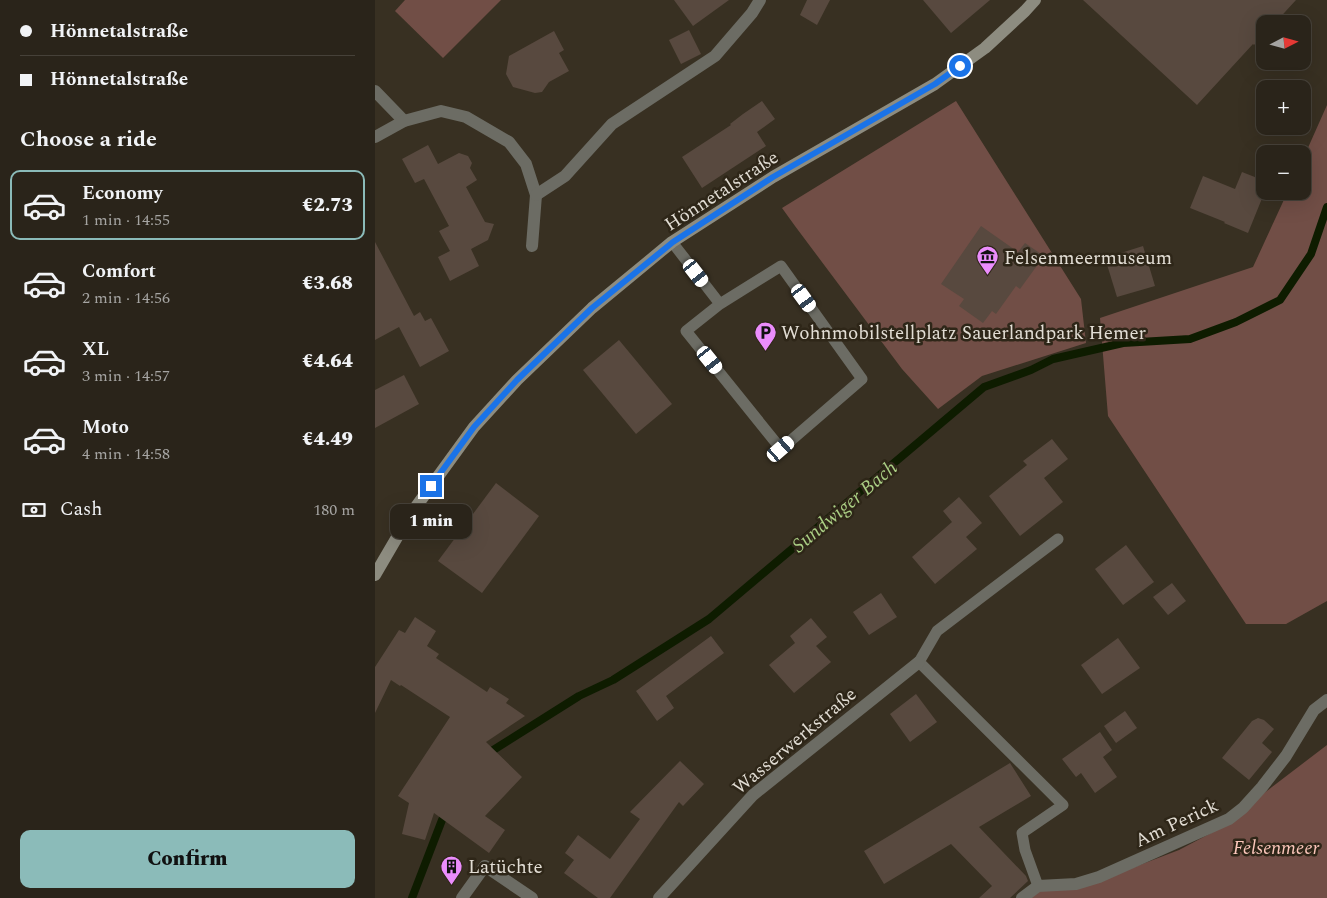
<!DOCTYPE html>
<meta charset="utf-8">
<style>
:root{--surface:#2a241a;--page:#322c23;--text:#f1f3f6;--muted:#a5a4a2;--line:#464139;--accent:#8bbbb9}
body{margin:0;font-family:Spectral,serif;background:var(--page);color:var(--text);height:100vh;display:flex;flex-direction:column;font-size:19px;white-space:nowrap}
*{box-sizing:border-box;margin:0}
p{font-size:16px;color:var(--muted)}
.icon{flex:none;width:28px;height:28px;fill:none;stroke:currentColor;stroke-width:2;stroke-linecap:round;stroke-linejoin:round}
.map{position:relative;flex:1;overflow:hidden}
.side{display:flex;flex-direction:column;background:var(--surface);width:375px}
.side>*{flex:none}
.banner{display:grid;align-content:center;height:110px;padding:0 20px;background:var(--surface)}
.needle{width:32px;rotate:84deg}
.tools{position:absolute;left:881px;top:15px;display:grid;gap:10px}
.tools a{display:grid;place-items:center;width:55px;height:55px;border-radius:10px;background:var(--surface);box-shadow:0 5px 20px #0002,0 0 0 1px var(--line);font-size:25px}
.end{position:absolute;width:22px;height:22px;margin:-11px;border:6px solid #1a73e8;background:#fff;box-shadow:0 0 0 2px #fff}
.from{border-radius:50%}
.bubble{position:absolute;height:35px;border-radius:10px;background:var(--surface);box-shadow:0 5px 20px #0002,0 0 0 1px var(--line);font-size:16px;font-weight:800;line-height:35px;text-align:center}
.car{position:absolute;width:15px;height:30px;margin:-15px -8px;border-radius:6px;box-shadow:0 0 4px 1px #0007;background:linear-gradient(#fff 24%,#345 0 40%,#fff 0 76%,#345 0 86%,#fff 0)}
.banner b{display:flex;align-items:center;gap:18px;height:48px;font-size:19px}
.banner b+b{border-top:1px solid var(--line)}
.banner i{width:12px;height:12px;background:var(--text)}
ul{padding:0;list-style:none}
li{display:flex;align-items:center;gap:15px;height:70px;margin:0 10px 8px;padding:0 10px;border:2px solid transparent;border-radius:10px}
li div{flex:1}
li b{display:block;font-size:19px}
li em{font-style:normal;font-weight:800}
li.current{border-color:var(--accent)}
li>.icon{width:45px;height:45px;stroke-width:1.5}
h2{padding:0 20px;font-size:22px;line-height:60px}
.pay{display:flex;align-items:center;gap:12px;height:55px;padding:0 20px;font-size:19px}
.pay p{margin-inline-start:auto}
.action{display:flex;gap:10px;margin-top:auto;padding:10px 20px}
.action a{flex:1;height:58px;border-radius:10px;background:var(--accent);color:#111;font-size:20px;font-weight:800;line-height:58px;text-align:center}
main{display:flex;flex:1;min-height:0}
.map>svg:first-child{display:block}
.green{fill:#714e46}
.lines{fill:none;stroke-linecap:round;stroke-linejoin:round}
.stream{stroke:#0e1c00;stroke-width:8}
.building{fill:#58493f}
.lane{stroke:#6c6c64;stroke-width:11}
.street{stroke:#6c6c64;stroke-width:12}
.secondary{stroke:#8d8c80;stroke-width:12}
.route{stroke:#1a73e8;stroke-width:6}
.labels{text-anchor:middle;stroke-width:5;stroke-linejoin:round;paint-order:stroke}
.street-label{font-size:19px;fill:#e2ddd4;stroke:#2e2618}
.poi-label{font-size:19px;fill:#e2ddd4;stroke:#2e2618;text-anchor:start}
.park-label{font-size:19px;font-style:italic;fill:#fcc7bb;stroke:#2e2618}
.water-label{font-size:20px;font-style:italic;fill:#aace84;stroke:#2e2618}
</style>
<main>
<section class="side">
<div class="banner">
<b><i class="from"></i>Hönnetalstraße</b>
<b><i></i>Hönnetalstraße</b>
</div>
<h2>Choose a ride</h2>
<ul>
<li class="current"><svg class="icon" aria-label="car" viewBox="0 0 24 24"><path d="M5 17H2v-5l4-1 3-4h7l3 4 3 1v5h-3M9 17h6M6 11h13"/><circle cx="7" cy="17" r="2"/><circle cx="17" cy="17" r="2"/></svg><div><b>Economy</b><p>1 min · 14:55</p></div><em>€2.73</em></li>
<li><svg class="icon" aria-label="car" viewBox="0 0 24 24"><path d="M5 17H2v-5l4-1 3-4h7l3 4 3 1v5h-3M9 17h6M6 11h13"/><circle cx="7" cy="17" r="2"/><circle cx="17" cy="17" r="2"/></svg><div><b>Comfort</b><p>2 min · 14:56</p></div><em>€3.68</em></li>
<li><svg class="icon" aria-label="car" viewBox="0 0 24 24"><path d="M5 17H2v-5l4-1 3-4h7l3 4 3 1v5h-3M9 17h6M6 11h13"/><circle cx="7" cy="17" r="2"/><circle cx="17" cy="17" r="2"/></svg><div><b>XL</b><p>3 min · 14:57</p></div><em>€4.64</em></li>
<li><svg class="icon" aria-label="car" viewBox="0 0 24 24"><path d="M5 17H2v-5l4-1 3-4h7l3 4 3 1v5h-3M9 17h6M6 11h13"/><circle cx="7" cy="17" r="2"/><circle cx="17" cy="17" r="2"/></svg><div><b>Moto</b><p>4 min · 14:58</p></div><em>€4.49</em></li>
</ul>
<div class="pay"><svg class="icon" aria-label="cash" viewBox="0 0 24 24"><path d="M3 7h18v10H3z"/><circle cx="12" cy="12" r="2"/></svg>Cash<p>180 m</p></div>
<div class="action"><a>Confirm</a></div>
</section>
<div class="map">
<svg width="952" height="898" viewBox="0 0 952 898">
<rect width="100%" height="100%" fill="#383022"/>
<g class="green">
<path d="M 30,0 L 126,0 L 68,58 L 20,11 Z"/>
<path d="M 581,101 L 706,299 L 711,343 L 607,376 L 563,409 L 527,369 L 420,226 L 407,208 Z"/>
<path d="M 952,105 L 952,601 L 911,624 L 871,624 L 733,416 L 725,318 L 878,267 L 913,191 L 928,191 L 928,159 Z"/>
<path d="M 952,745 L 952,898 L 656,898 L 662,890 L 707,887 L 804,850 L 838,832 Z"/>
</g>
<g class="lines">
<g class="stream">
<path d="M 112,754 L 204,696 L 238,680 L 334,619 L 609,387 L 656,370 L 678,359 L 748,343 L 815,339 L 861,322 L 905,300 L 936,254 L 952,207"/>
<path d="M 37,898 L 67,820 L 71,812"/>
</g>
</g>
<g class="building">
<path d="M 299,0 L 354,0 L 318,26 Z"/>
<path d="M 432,0 L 455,0 L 442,25 L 425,15 Z"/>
<path d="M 548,0 L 615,0 L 576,33 Z"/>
<path d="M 708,0 L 921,0 L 899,24 L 890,24 L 890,33 L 879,45 L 878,44 L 822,105 Z"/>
<path d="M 314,30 L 326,54 L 306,64 L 294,40 Z"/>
<path d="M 179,31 L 189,50 L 184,53 L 194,71 L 174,82 L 167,92 L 160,93 L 138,87 L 131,74 L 134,56 Z"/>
<path d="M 387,101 L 400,119 L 382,132 L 391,146 L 327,188 L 307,157 L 356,125 L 355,124 L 368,114 Z"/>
<path d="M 53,145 L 63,164 L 84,153 L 93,156 L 97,163 L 95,168 L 102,180 L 91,187 L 110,222 L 119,224 L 113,240 L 96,249 L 104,266 L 75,281 L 63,257 L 75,251 L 64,231 L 74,226 L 49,179 L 40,183 L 27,159 Z"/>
<path d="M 867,172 L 890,181 L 890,191 L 873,233 L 849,223 L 850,222 L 815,208 L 828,176 L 860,189 Z"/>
<path d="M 606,226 L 643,252 L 650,243 L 669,256 L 645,289 L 641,286 L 621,314 L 617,311 L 608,323 L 584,306 L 589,299 L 566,284 Z"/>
<path d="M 0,242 L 39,316 L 45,312 L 50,321 L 56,318 L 74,351 L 45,367 L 24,327 L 0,340 Z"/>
<path d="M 768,246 L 780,286 L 742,297 L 730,258 Z"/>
<path d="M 244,340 L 297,404 L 261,434 L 208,370 Z"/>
<path d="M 29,375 L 44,404 L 0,428 L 0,390 Z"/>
<path d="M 677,439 L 693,459 L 669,478 L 688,502 L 645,536 L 614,496 L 652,465 L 648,461 Z"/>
<path d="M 121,483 L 164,516 L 107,593 L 63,561 Z"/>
<path d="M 584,497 L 607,523 L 591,537 L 602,549 L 560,584 L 537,557 L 577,522 L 568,511 Z"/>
<path d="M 751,545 L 779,582 L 748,605 L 720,569 Z"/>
<path d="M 797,583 L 811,601 L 793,615 L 778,597 Z"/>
<path d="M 506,593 L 522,617 L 494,635 L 478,612 Z"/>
<path d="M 40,617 L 61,631 L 52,646 L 64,654 L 61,658 L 112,692 L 115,687 L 134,699 L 131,703 L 150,716 L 111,742 L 147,777 L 110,816 L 130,830 L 114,853 L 59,813 L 50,840 L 27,834 L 34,803 L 23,796 L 75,717 L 26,685 L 25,686 L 16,680 L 0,713 L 0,667 L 24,630 L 30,633 Z"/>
<path d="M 436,618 L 452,637 L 441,646 L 456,662 L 419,693 L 394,665 L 420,643 L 415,636 Z"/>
<path d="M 336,636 L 349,653 L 291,696 L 299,708 L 282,721 L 261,691 Z"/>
<path d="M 743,638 L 765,668 L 727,694 L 706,665 Z"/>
<path d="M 541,694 L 562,722 L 535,742 L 515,714 Z"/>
<path d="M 750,711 L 762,728 L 741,743 L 729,726 Z"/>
<path d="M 883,718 L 889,720 L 899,729 L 887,743 L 897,752 L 874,780 L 847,758 L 877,721 Z"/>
<path d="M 725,732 L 737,750 L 728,757 L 742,777 L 720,793 L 706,773 L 701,777 L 687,759 Z"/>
<path d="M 305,761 L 329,784 L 308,806 L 304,802 L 235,898 L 223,898 L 189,873 L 199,860 L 190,853 L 203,835 L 235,859 L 265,819 L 255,812 Z"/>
<path d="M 635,763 L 656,796 L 604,827 L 651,876 L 653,881 L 635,898 L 604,898 L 617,886 L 576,844 L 509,884 L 489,851 Z"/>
</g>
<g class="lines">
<g class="lane">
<path d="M 297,242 L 345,304 L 311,331 L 406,449 L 487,379 L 406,266 L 345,304"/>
<path d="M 663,886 L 650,850 L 647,833 L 688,805 L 544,662 L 562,631 L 683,539"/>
</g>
<g class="street">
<path d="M 0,91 L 29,121"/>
<path d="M 0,137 L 29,121 L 66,111 L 91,117 L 134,142 L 151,164 L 161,195 L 157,246"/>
<path d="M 161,195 L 190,176 L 237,124 L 340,56 L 377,13 L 385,0"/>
<path d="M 87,898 L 110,866 L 157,898"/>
<path d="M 284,898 L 378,795 L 544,662"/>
<path d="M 647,898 L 663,886 L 701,884 L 724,877 L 854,819 L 868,808 L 887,787 L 911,756 L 939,710 L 952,700"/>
</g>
<path class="secondary" d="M 0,575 L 35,515 L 99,427 L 142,380 L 217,308 L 297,242 L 398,177 L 560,84 L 610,48 L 650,11 L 660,0"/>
</g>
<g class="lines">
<path class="route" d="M 56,486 L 99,427 L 142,380 L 217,308 L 298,242 L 398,177 L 560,84 L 585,66"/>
</g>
<defs>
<symbol id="museum-pin" viewBox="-11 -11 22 30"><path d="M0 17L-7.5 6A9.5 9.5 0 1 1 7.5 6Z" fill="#eb8dfc" stroke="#2e2618"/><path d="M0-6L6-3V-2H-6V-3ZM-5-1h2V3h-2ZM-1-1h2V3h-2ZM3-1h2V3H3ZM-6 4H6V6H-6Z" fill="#111"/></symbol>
<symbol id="parking-pin" viewBox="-11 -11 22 30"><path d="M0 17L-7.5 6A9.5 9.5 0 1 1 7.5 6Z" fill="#eb8dfc" stroke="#2e2618"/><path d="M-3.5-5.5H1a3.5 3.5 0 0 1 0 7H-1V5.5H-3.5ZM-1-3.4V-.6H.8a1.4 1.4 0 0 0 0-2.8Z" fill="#111"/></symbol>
<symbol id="building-pin" viewBox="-11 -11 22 30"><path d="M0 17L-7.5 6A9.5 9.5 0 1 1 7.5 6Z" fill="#eb8dfc" stroke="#2e2618"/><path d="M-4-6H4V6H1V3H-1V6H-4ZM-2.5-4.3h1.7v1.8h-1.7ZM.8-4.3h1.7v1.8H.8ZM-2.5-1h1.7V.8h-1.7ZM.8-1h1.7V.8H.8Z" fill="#111"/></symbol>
</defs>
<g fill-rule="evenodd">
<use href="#museum-pin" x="600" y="244" width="25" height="34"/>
<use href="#parking-pin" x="378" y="320" width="25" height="34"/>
<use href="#building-pin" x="64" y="854" width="25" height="34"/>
</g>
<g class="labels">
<g class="street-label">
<text transform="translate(346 190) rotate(-33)" y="7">Hönnetalstraße</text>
<text transform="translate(419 740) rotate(-40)" y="7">Wasserwerkstraße</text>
<text transform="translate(801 822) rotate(-25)" y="7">Am Perick</text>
</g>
<g class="poi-label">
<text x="629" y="264">Felsenmeermuseum</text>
<text x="406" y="339">Wohnmobilstellplatz Sauerlandpark Hemer</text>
<text x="93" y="873">Latüchte</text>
</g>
<g class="park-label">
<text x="901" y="854">Felsenmeer</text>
</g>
<g class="water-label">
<text transform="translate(469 506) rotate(-40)" y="7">Sundwiger Bach</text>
</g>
</g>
</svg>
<div class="tools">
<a><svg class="needle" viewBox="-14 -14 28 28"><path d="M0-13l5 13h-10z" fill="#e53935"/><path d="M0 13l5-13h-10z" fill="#a5a4a2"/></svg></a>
<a>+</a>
<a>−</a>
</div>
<i class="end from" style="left:585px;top:66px"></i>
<i class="end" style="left:56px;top:486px"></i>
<div class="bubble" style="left:15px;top:504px;width:82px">1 min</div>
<i class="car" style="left:321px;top:273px;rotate:142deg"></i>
<i class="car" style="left:429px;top:298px;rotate:144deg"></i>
<i class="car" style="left:335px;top:360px;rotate:141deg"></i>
<i class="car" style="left:406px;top:449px;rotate:49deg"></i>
</div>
</main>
